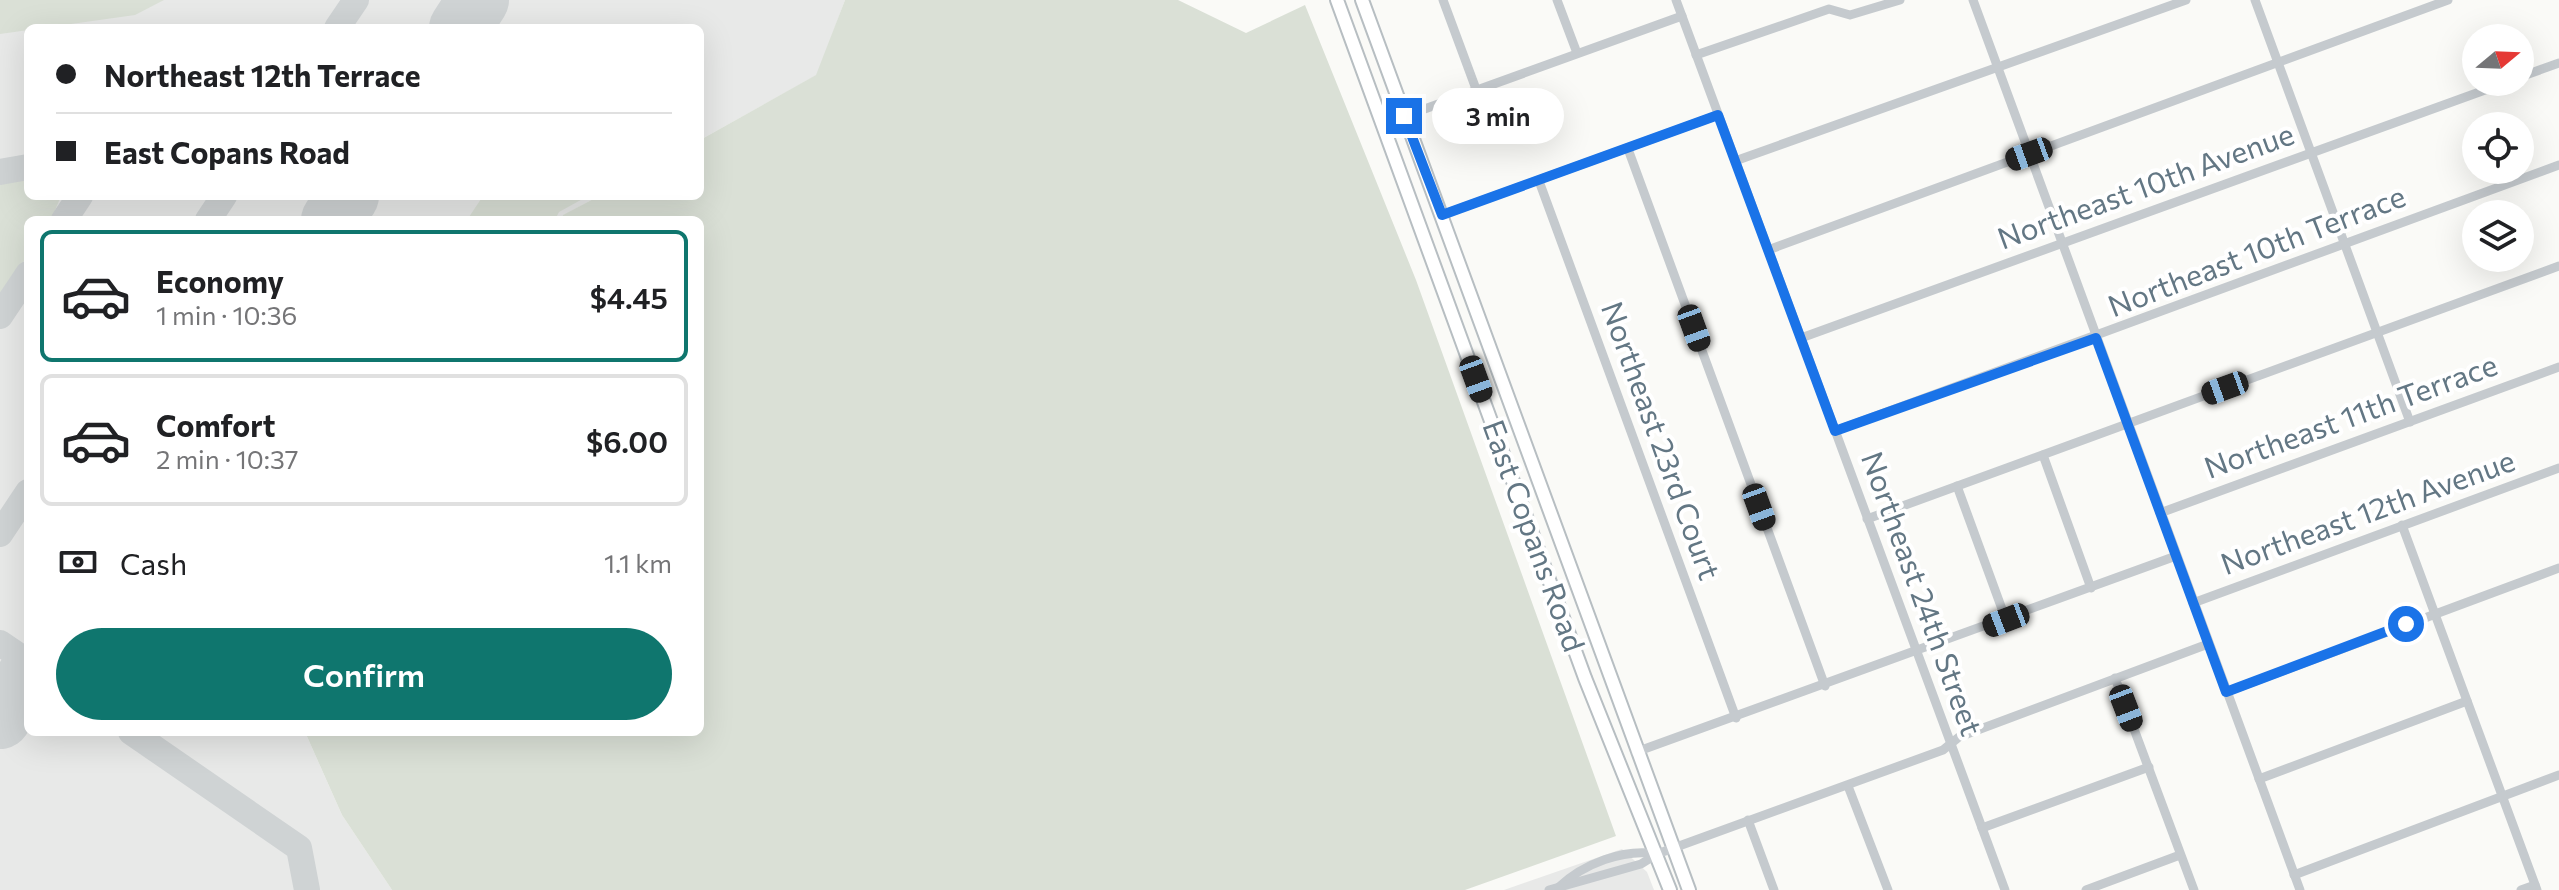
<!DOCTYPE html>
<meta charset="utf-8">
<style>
:root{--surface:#fff;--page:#f6f6f6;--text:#202124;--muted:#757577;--line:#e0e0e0;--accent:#0f766e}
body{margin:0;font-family:Commissioner,sans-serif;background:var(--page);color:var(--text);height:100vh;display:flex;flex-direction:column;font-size:30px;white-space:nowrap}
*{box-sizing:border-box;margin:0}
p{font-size:26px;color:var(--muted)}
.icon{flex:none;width:44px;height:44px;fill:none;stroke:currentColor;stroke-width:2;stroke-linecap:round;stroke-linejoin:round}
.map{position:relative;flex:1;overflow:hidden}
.details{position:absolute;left:24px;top:216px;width:680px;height:520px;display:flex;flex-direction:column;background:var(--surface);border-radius:12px;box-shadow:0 8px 32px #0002}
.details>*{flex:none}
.top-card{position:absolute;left:24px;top:24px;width:680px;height:176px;border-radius:12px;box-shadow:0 8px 32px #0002;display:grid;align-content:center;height:176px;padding:0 32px;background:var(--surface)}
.needle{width:52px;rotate:71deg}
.fabs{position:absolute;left:2462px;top:24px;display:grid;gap:16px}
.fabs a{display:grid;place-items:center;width:72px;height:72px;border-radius:50%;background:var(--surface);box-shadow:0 8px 32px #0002;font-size:40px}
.end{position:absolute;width:36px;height:36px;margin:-18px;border:10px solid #1a73e8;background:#fff;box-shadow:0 0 0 4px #fff}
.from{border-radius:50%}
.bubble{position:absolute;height:56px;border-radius:28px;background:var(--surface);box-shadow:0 8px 32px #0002;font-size:26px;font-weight:600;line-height:56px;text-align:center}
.car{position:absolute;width:24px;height:48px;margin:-24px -12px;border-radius:10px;box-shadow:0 0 6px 2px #0007;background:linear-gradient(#222 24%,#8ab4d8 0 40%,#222 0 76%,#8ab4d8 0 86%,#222 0)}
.top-card b{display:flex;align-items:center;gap:28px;height:76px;font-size:30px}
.top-card b+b{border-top:2px solid var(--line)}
.top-card i{width:20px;height:20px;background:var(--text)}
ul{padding:14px 0 0;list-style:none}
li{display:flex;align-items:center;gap:24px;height:132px;margin:0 16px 12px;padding:0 16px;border:4px solid var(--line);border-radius:12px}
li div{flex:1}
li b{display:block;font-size:30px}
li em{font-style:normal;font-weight:600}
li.on{border-color:var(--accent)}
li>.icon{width:72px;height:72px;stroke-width:1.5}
.pay{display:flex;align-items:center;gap:20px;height:88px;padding:0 32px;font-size:30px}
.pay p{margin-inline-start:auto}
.action{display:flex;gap:16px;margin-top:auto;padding:16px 32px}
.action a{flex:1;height:92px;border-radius:48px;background:var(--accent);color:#fff;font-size:32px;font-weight:600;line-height:92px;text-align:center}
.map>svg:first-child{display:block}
.built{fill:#e8e9e8}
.green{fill:#dae0d6}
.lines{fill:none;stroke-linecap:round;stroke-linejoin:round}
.taxiway{stroke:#cfd3d4;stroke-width:26}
.runway{stroke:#cfd3d4;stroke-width:62}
.secondary-casing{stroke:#b7bec2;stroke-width:16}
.minor{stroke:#c5cace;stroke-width:9}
.secondary{stroke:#fff;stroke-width:12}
.route{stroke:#1a73e8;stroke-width:10}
.labels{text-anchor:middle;stroke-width:8;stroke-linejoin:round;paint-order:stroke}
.street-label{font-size:30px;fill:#637784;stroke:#fff}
</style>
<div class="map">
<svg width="2559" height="890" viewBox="0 0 2559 890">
<rect width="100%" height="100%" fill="#fafaf7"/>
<g class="built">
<path d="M 0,0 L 845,0 L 817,75 L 700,140 L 700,28 L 28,28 L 28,196 L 599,196 L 564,215 L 562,220 L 28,220 L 28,732 L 305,732 L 342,815 L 392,890 L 0,890 Z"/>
<path d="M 1622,849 L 1647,872 L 1654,890 L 1504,890 Z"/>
</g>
<g class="green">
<path d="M 0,0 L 164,0 L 135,15 L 0,34 Z"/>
<path d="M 845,0 L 1178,0 L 1246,33 L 1305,5 L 1416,280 L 1616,836 L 1465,890 L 392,890 L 342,815 L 305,732 L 700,732 L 700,220 L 562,220 L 563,215 L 599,196 L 700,196 L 700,140 L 816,75 Z"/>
<path d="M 28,177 L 28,196 L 61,196 L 51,220 L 28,220 L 28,255 L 0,297 L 0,183 Z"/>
<path d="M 483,196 L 588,196 L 559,212 L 555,220 L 467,220 Z"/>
</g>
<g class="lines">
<g class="taxiway">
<path d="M 337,28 L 356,0"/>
<path d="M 0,172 L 28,167"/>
<path d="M 64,220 L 80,196"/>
<path d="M 208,220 L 224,196"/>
<path d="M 0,316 L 28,274"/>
<path d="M 0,534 L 28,492"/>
<path d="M 0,643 L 28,662"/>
<path d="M 131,732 L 299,848 L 307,890"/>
</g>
<g class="runway">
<path d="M 460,28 L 478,0"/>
<path d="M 332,220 L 348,196"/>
<path d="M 0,718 L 28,676"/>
</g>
<defs>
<g id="secondary">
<path d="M 1337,0 L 1585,678 L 1670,890"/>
<path d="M 1362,0 L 1689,890"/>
</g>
</defs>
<use href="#secondary" class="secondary-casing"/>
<g class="minor">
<path d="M 1443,0 L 1476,89"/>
<path d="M 1557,0 L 1577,53"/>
<path d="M 1676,0 L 2005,890"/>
<path d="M 1973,0 L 2300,890"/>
<path d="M 2255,0 L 2410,422"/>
<path d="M 1696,55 L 1829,9 L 1850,15 L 1900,0"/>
<path d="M 2520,77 L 2559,63"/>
<path d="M 1383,124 L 1682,16"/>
<path d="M 1628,149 L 1825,686"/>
<path d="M 1735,161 L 2186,0"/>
<path d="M 1539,181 L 1736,718"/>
<path d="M 1442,215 L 1718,115"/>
<path d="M 1768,250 L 2448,0"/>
<path d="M 1801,338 L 2507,82"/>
<path d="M 1835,431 L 2559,165"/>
<path d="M 2043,455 L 2091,588"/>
<path d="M 1957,486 L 2006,620"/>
<path d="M 2160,513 L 2559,367"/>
<path d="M 1867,519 L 2559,266"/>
<path d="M 2402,525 L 2537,890"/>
<path d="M 2193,603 L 2559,468"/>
<path d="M 2115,678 L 2194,890"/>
<path d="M 2226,692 L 2559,568"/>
<path d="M 1636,752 L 2176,556"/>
<path d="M 2259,779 L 2467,701"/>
<path d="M 1848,786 L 1888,890"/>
<path d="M 1748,820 L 1774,890"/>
<path d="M 1982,828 L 2149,767"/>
<path d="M 2294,875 L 2559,775"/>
<path d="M 1559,887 C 1583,864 1624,848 1657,854"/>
<path d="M 1549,890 L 1641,864 L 1657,854 L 1943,750 L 1959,737 L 2208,644"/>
<path d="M 2086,890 L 2180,855"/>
<path d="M 2521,890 L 2535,885"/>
</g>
<use href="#secondary" class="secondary"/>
</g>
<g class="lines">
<path class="route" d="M 1404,116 L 1442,215 L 1718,115 L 1835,431 L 2096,338 L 2226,692 L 2406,624"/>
</g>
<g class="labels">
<g class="street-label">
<text transform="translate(2146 187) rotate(-20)" y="10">Northeast 10th Avenue</text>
<text transform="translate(2257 252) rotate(-21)" y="10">Northeast 10th Terrace</text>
<text transform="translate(2351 417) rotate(-20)" y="10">Northeast 11th Terrace</text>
<text transform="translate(1660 441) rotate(70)" y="10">Northeast 23rd Court</text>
<text transform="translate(2368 513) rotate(-20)" y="10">Northeast 12th Avenue</text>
<text transform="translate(1533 536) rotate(70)" y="10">East Copans Road</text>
<text transform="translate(1921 594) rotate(70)" y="10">Northeast 24th Street</text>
</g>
</g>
</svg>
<div class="fabs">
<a><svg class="needle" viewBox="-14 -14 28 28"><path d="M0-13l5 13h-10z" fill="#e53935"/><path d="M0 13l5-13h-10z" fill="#757577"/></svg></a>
<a><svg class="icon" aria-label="locate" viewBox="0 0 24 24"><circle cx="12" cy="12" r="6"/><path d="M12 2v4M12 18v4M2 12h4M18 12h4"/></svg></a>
<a><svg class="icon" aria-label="layers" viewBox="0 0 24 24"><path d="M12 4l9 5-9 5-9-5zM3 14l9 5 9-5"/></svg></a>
</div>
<i class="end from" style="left:2406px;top:624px"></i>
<i class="end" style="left:1404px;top:116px"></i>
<div class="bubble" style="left:1432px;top:88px;width:132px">3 min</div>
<i class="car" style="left:2029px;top:154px;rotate:250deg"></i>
<i class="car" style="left:1694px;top:328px;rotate:160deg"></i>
<i class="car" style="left:1476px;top:379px;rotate:160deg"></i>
<i class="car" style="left:2225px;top:388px;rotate:250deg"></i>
<i class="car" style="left:1759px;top:507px;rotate:160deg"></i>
<i class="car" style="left:2006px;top:620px;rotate:249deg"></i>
<i class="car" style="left:2126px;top:708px;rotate:159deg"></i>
<div class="top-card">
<b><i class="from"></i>Northeast 12th Terrace</b>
<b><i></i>East Copans Road</b>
</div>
<section class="details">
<ul>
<li class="on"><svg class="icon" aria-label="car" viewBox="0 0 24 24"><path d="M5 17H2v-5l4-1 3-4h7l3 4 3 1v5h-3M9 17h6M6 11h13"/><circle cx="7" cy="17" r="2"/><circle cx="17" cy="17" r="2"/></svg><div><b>Economy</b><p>1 min · 10:36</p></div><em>$4.45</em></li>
<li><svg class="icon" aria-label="car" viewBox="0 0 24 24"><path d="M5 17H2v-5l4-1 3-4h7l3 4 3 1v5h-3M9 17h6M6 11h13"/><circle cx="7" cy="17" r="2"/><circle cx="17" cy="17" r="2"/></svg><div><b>Comfort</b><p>2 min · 10:37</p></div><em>$6.00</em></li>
</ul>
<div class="pay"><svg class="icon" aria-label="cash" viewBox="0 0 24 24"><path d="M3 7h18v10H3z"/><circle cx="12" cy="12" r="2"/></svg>Cash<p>1.1 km</p></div>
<div class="action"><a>Confirm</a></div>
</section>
</div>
